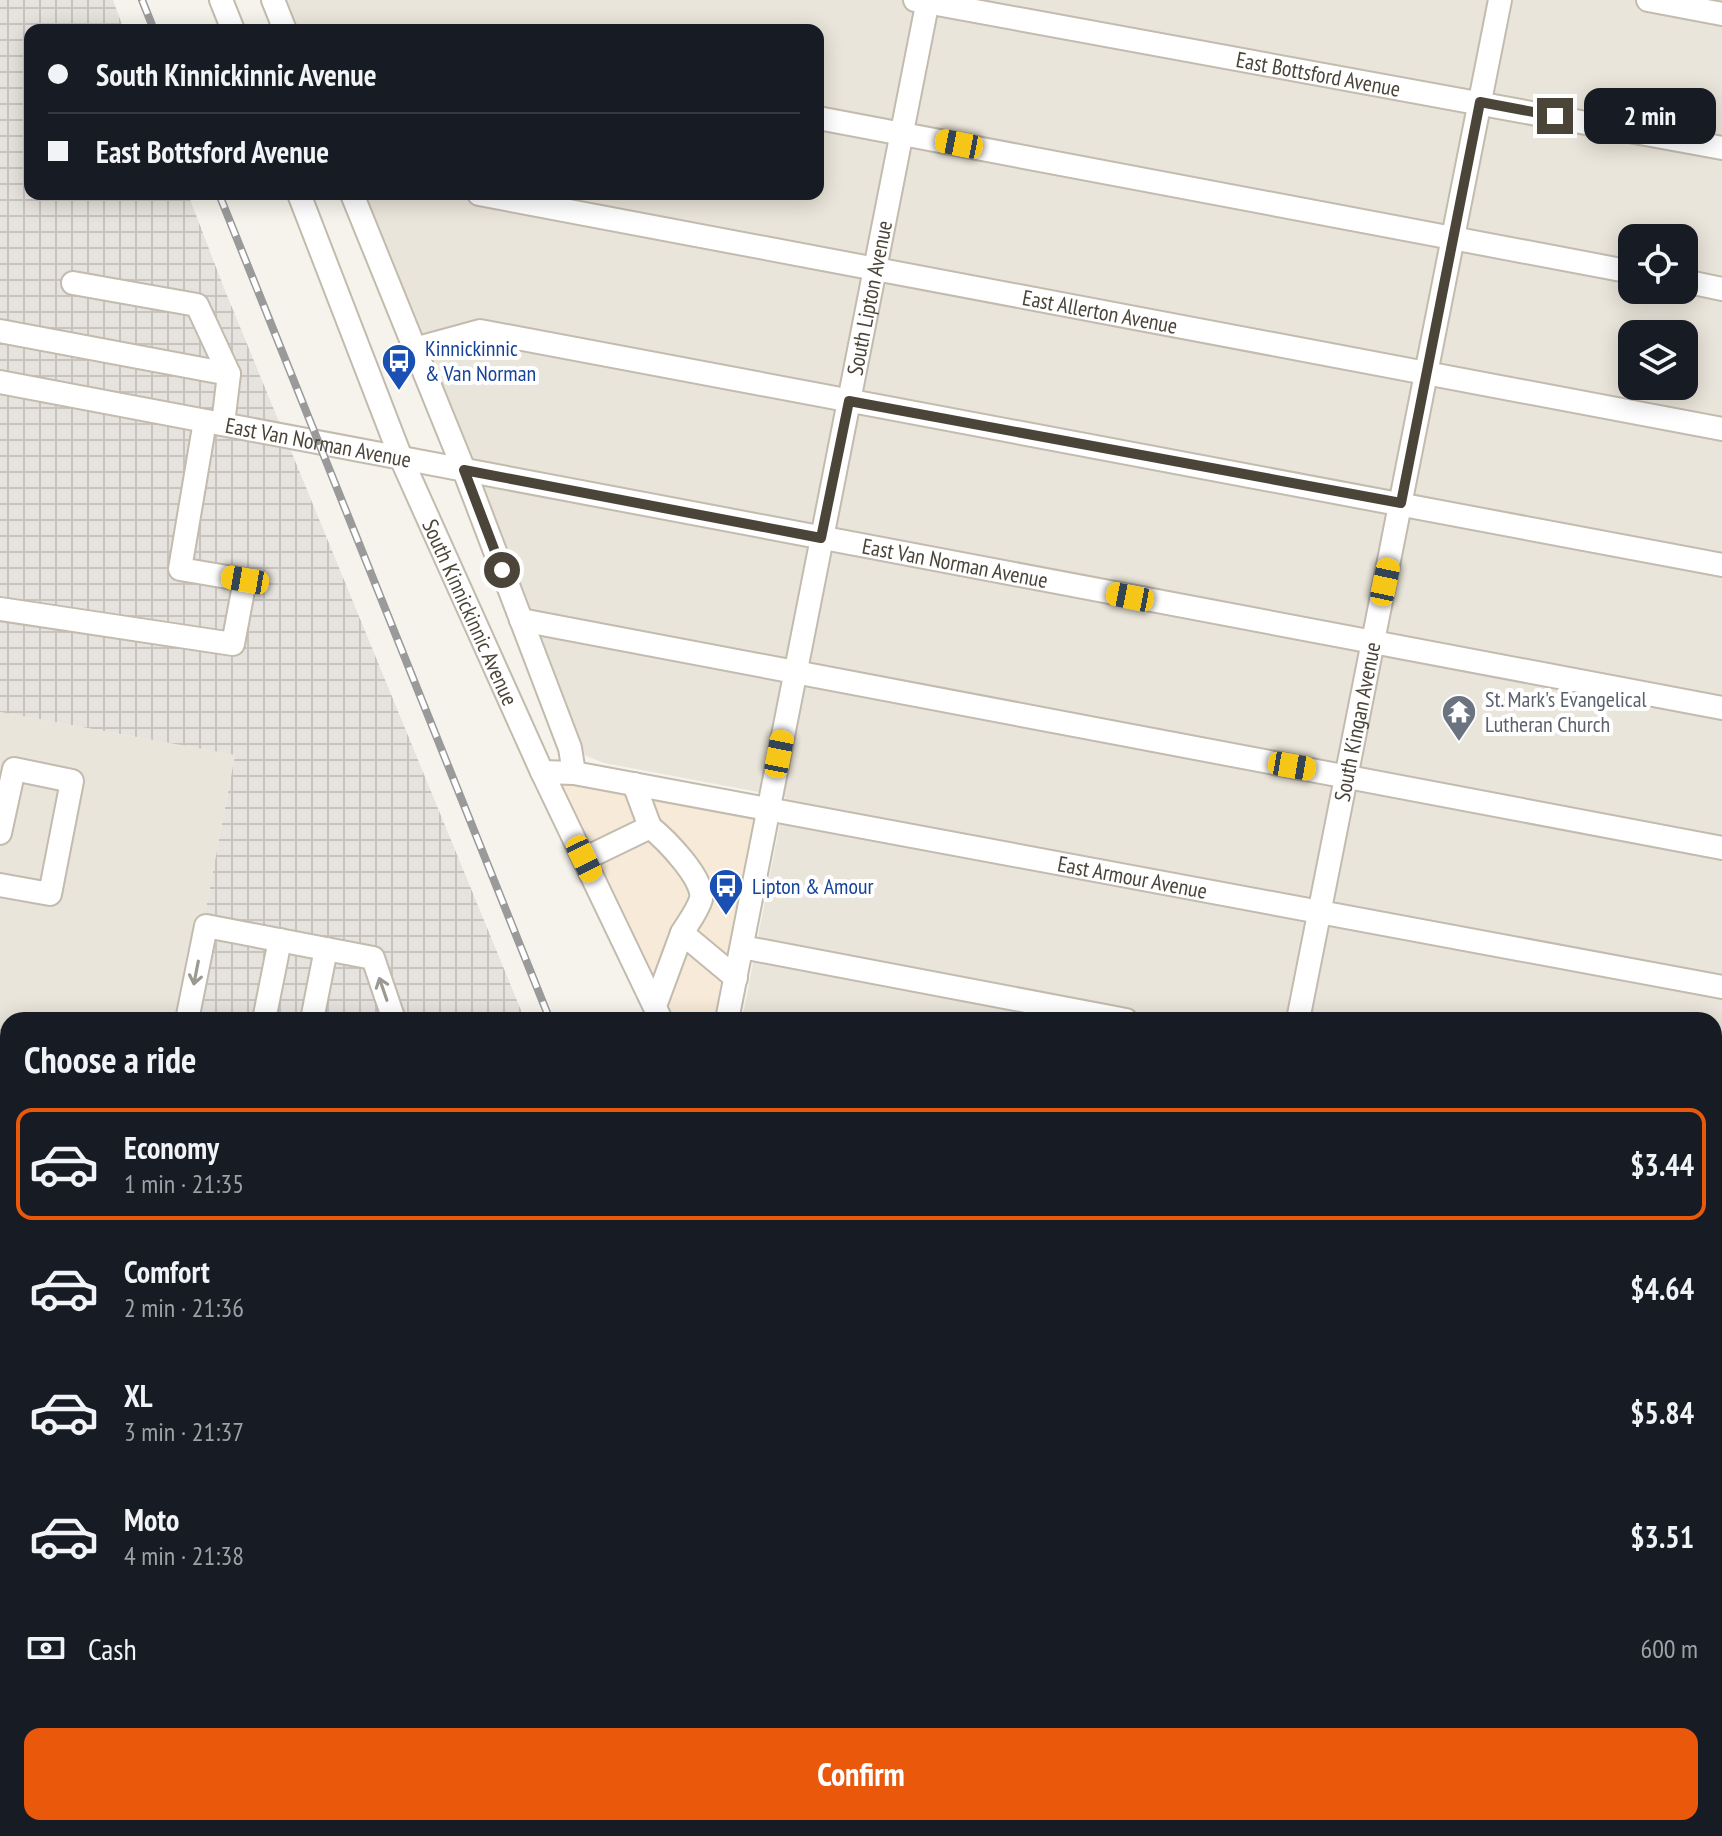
<!DOCTYPE html>
<meta charset="utf-8">
<style>
:root{--surface:#171b24;--page:#20242c;--text:#f1f3f6;--muted:#9ea1a6;--line:#363941;--accent:#ea580c}
body{margin:0;font-family:"PT Sans Narrow",sans-serif;background:var(--page);color:var(--text);height:100vh;display:flex;flex-direction:column;font-size:30px;white-space:nowrap}
*{box-sizing:border-box;margin:0}
p{font-size:26px;color:var(--muted)}
.icon{flex:none;width:44px;height:44px;fill:none;stroke:currentColor;stroke-width:2;stroke-linecap:round;stroke-linejoin:round}
.map{position:relative;flex:1;overflow:hidden}
.panel{position:absolute;left:0px;top:1012px;width:1722px;height:824px;display:flex;flex-direction:column;background:var(--surface);border-radius:24px 24px 0 0;box-shadow:0 4px 20px #0003}
.panel>*{flex:none}
.top-card{position:absolute;left:24px;top:24px;width:800px;height:176px;border-radius:16px;box-shadow:0 4px 20px #0003;display:grid;align-content:center;height:176px;padding:0 24px;background:var(--surface)}
.fabs{position:absolute;left:1618px;top:224px;display:grid;gap:16px}
.fabs a{display:grid;place-items:center;width:80px;height:80px;border-radius:16px;background:var(--surface);box-shadow:0 4px 20px #0003;font-size:40px}
.end{position:absolute;width:36px;height:36px;margin:-18px;border:10px solid #4b4439;background:#fff;box-shadow:0 0 0 4px #fff}
.from{border-radius:50%}
.bubble{position:absolute;height:56px;border-radius:16px;background:var(--surface);box-shadow:0 4px 20px #0003;font-size:26px;font-weight:700;line-height:56px;text-align:center}
.car{position:absolute;width:24px;height:48px;margin:-24px -12px;border-radius:10px;box-shadow:0 0 6px 2px #0007;background:linear-gradient(#f5c518 24%,#345 0 40%,#f5c518 0 76%,#345 0 86%,#f5c518 0)}
.top-card b{display:flex;align-items:center;gap:28px;height:76px;font-size:30px}
.top-card b+b{border-top:2px solid var(--line)}
.top-card i{width:20px;height:20px;background:var(--text)}
ul{padding:0;list-style:none}
li{display:flex;align-items:center;gap:24px;height:112px;margin:0 16px 12px;padding:0 8px;border:4px solid transparent;border-radius:16px}
li div{flex:1}
li b{display:block;font-size:30px}
li em{font-style:normal;font-weight:700}
li.on{border-color:var(--accent)}
li>.icon{width:72px;height:72px;stroke-width:1.5}
h2{padding:0 24px;font-size:36px;line-height:96px}
.pay{display:flex;align-items:center;gap:20px;height:88px;padding:0 24px;font-size:30px}
.pay p{margin-inline-start:auto}
.button{display:flex;gap:16px;margin-top:auto;padding:16px 24px}
.button a{flex:1;height:92px;border-radius:16px;background:var(--accent);color:#fff;font-size:32px;font-weight:700;line-height:92px;text-align:center}
.map>svg:first-child{display:block}
.residential{fill:#eae5da;fill-rule:evenodd}
.commercial{fill:#f7ead8}
.industrial{fill:url(#industrial-grid)}
.lines{fill:none;stroke-linecap:round;stroke-linejoin:round}
.minor-casing{stroke:#c2bbae;stroke-width:26}
.major-casing{stroke:#e6c16a;stroke-width:32}
.minor{stroke:#fff;stroke-width:22}
.major{stroke:#ffe39c;stroke-width:28}
.rail-casing{stroke:#9a9a9a;stroke-width:8}
.rail{stroke:#fff;stroke-width:5;stroke-dasharray:15;stroke-linecap:butt}
.oneway{stroke:#9c9892}
.route{stroke:#4b4439;stroke-width:10}
.labels{text-anchor:middle;stroke-width:8;stroke-linejoin:round;paint-order:stroke}
.street-label{font-size:22px;fill:#4b4439;stroke:#fff}
.transit-label{font-size:22px;fill:#164399;stroke:#fff;text-anchor:start}
.worship-label{font-size:22px;fill:#5b616d;stroke:#fff;text-anchor:start}
</style>
<div class="map">
<svg width="1722" height="1836" viewBox="0 0 1722 1836">
<defs>
<pattern id="industrial-grid" width="8" height="8" patternUnits="userSpaceOnUse" patternTransform="scale(2)"><rect width="8" height="8" fill="#e6e2dd"/><path d="M0 4h8M4 0v8" fill="none" stroke="#c7c3be"/></pattern>
</defs>
<rect width="100%" height="100%" fill="#f6f3ec"/>
<g class="residential">
<path d="M 281,0 L 1722,0 L 1722,1430 L 1714,1428 L 1714,1020 L 742,1020 L 785,797 L 604,763 L 584,755 L 359,194 L 818,194 L 818,30 L 293,30 ZM 1632,238 L 1684,238 L 1684,290 L 1632,290 ZM 1632,334 L 1684,334 L 1684,386 L 1632,386 Z"/>
<path d="M 0,712 L 235,755 L 185,1020 L 8,1020 L 8,1145 L 0,1143 Z"/>
</g>
<g class="commercial">
<path d="M 542,772 L 768,809 L 727,1020 L 661,1020 Z"/>
<path d="M 1714,1428 L 1722,1430 L 1722,1836 L 906,1836 L 902,1828 L 1714,1828 Z"/>
<path d="M 430,1828 L 841,1828 L 844,1836 L 428,1836 Z"/>
</g>
<g class="industrial">
<path d="M 0,0 L 113,0 L 124,30 L 30,30 L 30,194 L 188,194 L 224,288 L 525,1020 L 185,1020 L 235,755 L 0,712 Z"/>
<path d="M 0,1143 L 8,1145 L 8,1495 L 0,1493 Z"/>
<path d="M 66,1828 L 379,1828 L 378,1836 L 65,1836 Z"/>
</g>
<g class="lines">
<defs>
<g id="minor">
<path d="M 221,0 L 233,30"/>
<path d="M 273,0 L 285,30"/>
<path id="s1" d="M 915,0 L 1722,148"/>
<path d="M 1648,0 L 1722,14"/>
<path d="M 818,118 L 1632,272"/>
<path id="s2" d="M 299,194 L 401,458 L 542,772 L 661,1020"/>
<path d="M 352,194 L 464,470 L 570,748 L 574,773"/>
<path id="s3" d="M 479,194 L 1722,429"/>
<path d="M 1684,281 L 1722,289"/>
<path d="M 73,283 L 197,305 L 229,374"/>
<path d="M 0,331 L 229,374 L 223,424"/>
<path d="M 414,349 L 480,331 L 1722,565"/>
<path id="s4" d="M 0,382 L 1722,708"/>
<path d="M 0,609 L 233,644 L 245,580 L 180,569 L 205,421"/>
<path d="M 521,620 C 921,698 1322,770 1722,848"/>
<path id="s5" d="M 542,772 L 574,773 L 1722,987"/>
<path d="M 650,827 C 665,839 705,879 701,899 C 698,910 688,923 682,933"/>
<path d="M 0,833 L 14,769 L 72,781 L 50,894 L 0,885"/>
<path d="M 584,859 L 650,827 L 634,784"/>
<path d="M 742,947 L 1126,1020"/>
<path d="M 655,1006 L 682,933 L 736,978"/>
<path d="M 187,1020 L 206,926 L 373,958 L 394,1020"/>
<path d="M 264,1020 L 280,940"/>
<path d="M 312,1020 L 326,949"/>
<path id="s6" d="M 727,1020 L 928,0"/>
<path id="s7" d="M 1298,1020 L 1500,0"/>
<path d="M 0,1042 L 8,1043"/>
<path d="M 0,1105 L 5,1106 L 8,1103"/>
<path d="M 1714,1106 L 1722,1062"/>
<path d="M 1714,1274 L 1722,1276"/>
<path d="M 1714,1559 L 1722,1560"/>
<path d="M 1714,1824 L 1722,1783"/>
<path d="M 92,1836 L 93,1828"/>
<path d="M 346,1836 L 351,1828"/>
<path d="M 404,1836 L 405,1828"/>
<path d="M 1138,1836 L 1139,1828"/>
<path d="M 1569,1836 L 1570,1828"/>
</g>
<g id="major">
<path d="M 0,1505 L 8,1506"/>
<path d="M 0,1531 L 8,1533"/>
<path d="M 1662,1828 L 1706,1836"/>
</g>
</defs>
<use href="#minor" class="minor-casing"/>
<use href="#major" class="major-casing"/>
<use href="#minor" class="minor"/>
<use href="#major" class="major"/>
<defs>
<g id="rail">
<path d="M 142,0 L 154,30"/>
<path d="M 219,194 L 550,1020"/>
<path d="M 871,1828 L 874,1836"/>
</g>
</defs>
<use href="#rail" class="rail-casing"/>
<use href="#rail" class="rail"/>
</g>
<defs><path id="oneway-shaft" d="M-6 0H5M1.5-3L5.5 0L1.5 3" fill="none" stroke-width="1.6" stroke-linecap="round" stroke-linejoin="round" transform="scale(2)"/></defs>
<g class="oneway">
<use href="#oneway-shaft" transform="translate(196 973) rotate(101)"/>
<use href="#oneway-shaft" transform="translate(383 989) rotate(-109)"/>
</g>
<g class="lines">
<path class="route" d="M 502,570 L 464,470 L 821,538 L 849,401 L 1401,503 L 1480,102 L 1555,116"/>
</g>
<defs>
<symbol id="bus-pin" viewBox="-11 -11 22 30"><path d="M0 17L-7.5 6A9.5 9.5 0 1 1 7.5 6Z" fill="#1a4fb4" stroke="#fff"/><path d="M-5-6H5V4H4V6H2V4H-2V6H-4V4H-5ZM-3.5-4V0h7V-4ZM-3.5 1.2v1.5H-2V1.2ZM2 1.2v1.5H3.5V1.2Z" fill="#fff"/></symbol>
<symbol id="temple-pin" viewBox="-11 -11 22 30"><path d="M0 17L-7.5 6A9.5 9.5 0 1 1 7.5 6Z" fill="#6b7280" stroke="#fff"/><path d="M0-6L5-2H3V0L6.5 2.5H4V6H1.5V3h-3V6H-4V2.5H-6.5L-3 0V-2H-5Z" fill="#fff"/></symbol>
</defs>
<g fill-rule="evenodd">
<use href="#bus-pin" x="379" y="341" width="40" height="54"/>
<use href="#temple-pin" x="1439" y="692" width="40" height="54"/>
<use href="#bus-pin" x="706" y="866" width="40" height="54"/>
</g>
<g class="labels">
<g class="street-label">
<text dy="8" stroke="none"><textPath href="#s1" startOffset="410">East Bottsford Avenue</textPath></text>
<text dy="8" stroke="none"><textPath href="#s6" startOffset="736">South Lipton Avenue</textPath></text>
<text dy="8" stroke="none"><textPath href="#s3" startOffset="632">East Allerton Avenue</textPath></text>
<text dy="8" stroke="none"><textPath href="#s4" startOffset="324">East Van Norman Avenue</textPath></text>
<text dy="8" stroke="none"><textPath href="#s4" startOffset="972">East Van Norman Avenue</textPath></text>
<text dy="8" stroke="none"><textPath href="#s2" startOffset="452">South Kinnickinnic Avenue</textPath></text>
<text dy="8" stroke="none"><textPath href="#s7" startOffset="304">South Kingan Avenue</textPath></text>
<text dy="8" stroke="none"><textPath href="#s5" startOffset="600">East Armour Avenue</textPath></text>
</g>
<g class="transit-label">
<text x="425" y="356">Kinnickinnic<tspan x="425" dy="25">&amp; Van Norman</tspan></text>
<text x="752" y="894">Lipton &amp; Amour</text>
</g>
<g class="worship-label">
<text x="1485" y="707">St. Mark's Evangelical<tspan x="1485" dy="25">Lutheran Church</tspan></text>
</g>
</g>
</svg>
<div class="fabs">
<a><svg class="icon" aria-label="locate" viewBox="0 0 24 24"><circle cx="12" cy="12" r="6"/><path d="M12 2v4M12 18v4M2 12h4M18 12h4"/></svg></a>
<a><svg class="icon" aria-label="layers" viewBox="0 0 24 24"><path d="M12 4l9 5-9 5-9-5zM3 14l9 5 9-5"/></svg></a>
</div>
<i class="end from" style="left:502px;top:570px"></i>
<i class="end" style="left:1555px;top:116px"></i>
<div class="bubble" style="left:1584px;top:88px;width:132px">2 min</div>
<i class="car" style="left:959px;top:144px;rotate:281deg"></i>
<i class="car" style="left:245px;top:580px;rotate:280deg"></i>
<i class="car" style="left:1385px;top:582px;rotate:12deg"></i>
<i class="car" style="left:1130px;top:597px;rotate:281deg"></i>
<i class="car" style="left:779px;top:754px;rotate:11deg"></i>
<i class="car" style="left:1292px;top:766px;rotate:100deg"></i>
<i class="car" style="left:584px;top:859px;rotate:154deg"></i>
<div class="top-card">
<b><i class="from"></i>South Kinnickinnic Avenue</b>
<b><i></i>East Bottsford Avenue</b>
</div>
<section class="panel">
<h2>Choose a ride</h2>
<ul>
<li class="on"><svg class="icon" aria-label="car" viewBox="0 0 24 24"><path d="M5 17H2v-5l4-1 3-4h7l3 4 3 1v5h-3M9 17h6M6 11h13"/><circle cx="7" cy="17" r="2"/><circle cx="17" cy="17" r="2"/></svg><div><b>Economy</b><p>1 min · 21:35</p></div><em>$3.44</em></li>
<li><svg class="icon" aria-label="car" viewBox="0 0 24 24"><path d="M5 17H2v-5l4-1 3-4h7l3 4 3 1v5h-3M9 17h6M6 11h13"/><circle cx="7" cy="17" r="2"/><circle cx="17" cy="17" r="2"/></svg><div><b>Comfort</b><p>2 min · 21:36</p></div><em>$4.64</em></li>
<li><svg class="icon" aria-label="car" viewBox="0 0 24 24"><path d="M5 17H2v-5l4-1 3-4h7l3 4 3 1v5h-3M9 17h6M6 11h13"/><circle cx="7" cy="17" r="2"/><circle cx="17" cy="17" r="2"/></svg><div><b>XL</b><p>3 min · 21:37</p></div><em>$5.84</em></li>
<li><svg class="icon" aria-label="car" viewBox="0 0 24 24"><path d="M5 17H2v-5l4-1 3-4h7l3 4 3 1v5h-3M9 17h6M6 11h13"/><circle cx="7" cy="17" r="2"/><circle cx="17" cy="17" r="2"/></svg><div><b>Moto</b><p>4 min · 21:38</p></div><em>$3.51</em></li>
</ul>
<div class="pay"><svg class="icon" aria-label="cash" viewBox="0 0 24 24"><path d="M3 7h18v10H3z"/><circle cx="12" cy="12" r="2"/></svg>Cash<p>600 m</p></div>
<div class="button"><a>Confirm</a></div>
</section>
</div>
